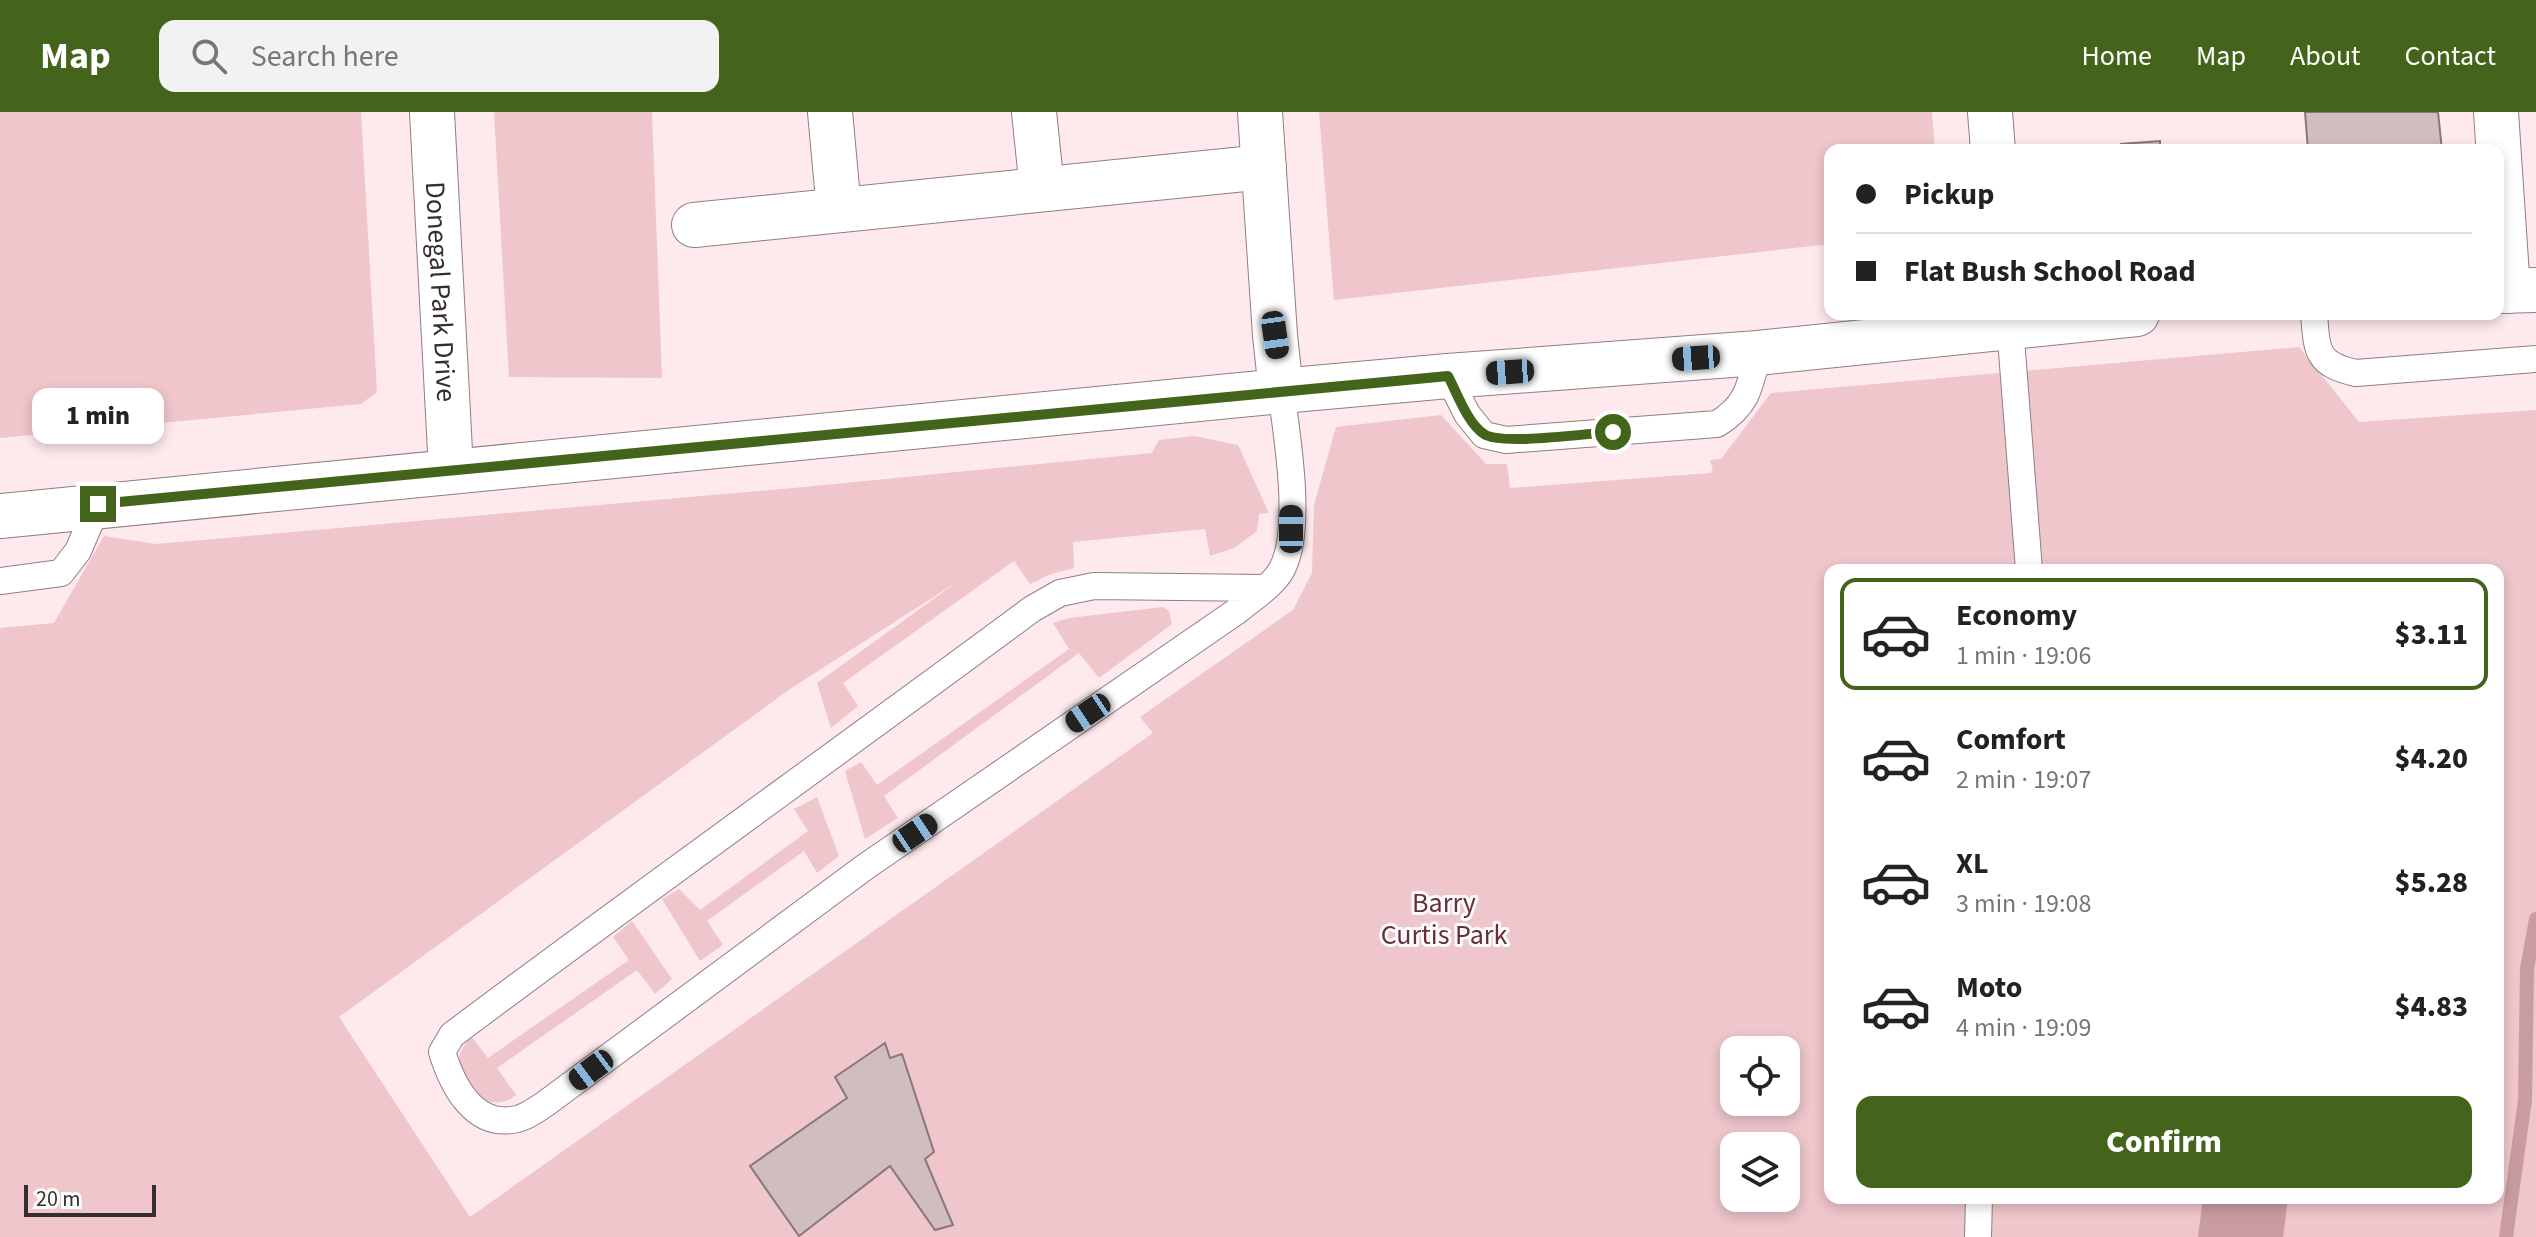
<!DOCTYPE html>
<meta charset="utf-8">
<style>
:root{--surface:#fff;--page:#f2f2f2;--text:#222;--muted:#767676;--line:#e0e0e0;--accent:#43641a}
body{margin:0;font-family:"Source Sans 3",sans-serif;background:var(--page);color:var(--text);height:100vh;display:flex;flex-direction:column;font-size:30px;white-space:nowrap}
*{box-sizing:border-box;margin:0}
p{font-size:26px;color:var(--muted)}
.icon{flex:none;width:44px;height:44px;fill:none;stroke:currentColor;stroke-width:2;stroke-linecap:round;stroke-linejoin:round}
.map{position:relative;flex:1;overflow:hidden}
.drawer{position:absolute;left:1824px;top:452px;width:680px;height:640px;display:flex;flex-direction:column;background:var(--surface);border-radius:16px;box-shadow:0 4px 12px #0003}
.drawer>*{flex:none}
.banner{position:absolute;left:1824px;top:32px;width:680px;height:176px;border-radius:16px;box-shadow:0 4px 12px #0003;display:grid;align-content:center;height:176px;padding:0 32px;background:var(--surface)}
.controls{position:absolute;left:1720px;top:924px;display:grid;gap:16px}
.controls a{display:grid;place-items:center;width:80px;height:80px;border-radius:16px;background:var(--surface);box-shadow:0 4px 12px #0003;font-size:40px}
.scale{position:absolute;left:24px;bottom:20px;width:132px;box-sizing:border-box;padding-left:8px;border:4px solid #352d2e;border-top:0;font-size:22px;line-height:28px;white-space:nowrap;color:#352d2e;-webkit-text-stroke:6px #fcfcfc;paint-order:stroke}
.end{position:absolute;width:36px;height:36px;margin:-18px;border:10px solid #43641a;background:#fff;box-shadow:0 0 0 4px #fff}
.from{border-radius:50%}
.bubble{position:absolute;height:56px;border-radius:16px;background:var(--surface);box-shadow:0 4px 12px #0003;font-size:26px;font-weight:800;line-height:56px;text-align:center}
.car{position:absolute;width:24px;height:48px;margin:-24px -12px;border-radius:10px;box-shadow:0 0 6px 2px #0007;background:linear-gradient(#222 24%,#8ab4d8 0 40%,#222 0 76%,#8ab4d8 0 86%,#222 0)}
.banner b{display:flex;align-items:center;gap:28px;height:76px;font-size:30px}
.banner b+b{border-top:2px solid var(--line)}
.banner i{width:20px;height:20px;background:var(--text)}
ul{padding:14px 0 0;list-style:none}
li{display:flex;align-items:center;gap:24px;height:112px;margin:0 16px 12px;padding:0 16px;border:4px solid transparent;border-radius:16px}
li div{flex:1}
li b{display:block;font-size:30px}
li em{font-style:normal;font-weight:800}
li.on{border-color:var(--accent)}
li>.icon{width:72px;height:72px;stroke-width:1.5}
.action{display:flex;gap:16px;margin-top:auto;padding:16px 32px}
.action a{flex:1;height:92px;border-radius:16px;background:var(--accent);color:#fff;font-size:32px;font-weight:800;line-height:92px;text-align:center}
header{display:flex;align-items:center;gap:48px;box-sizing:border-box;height:112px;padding:0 40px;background:var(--accent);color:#fff}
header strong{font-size:38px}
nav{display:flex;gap:44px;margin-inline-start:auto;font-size:28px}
.search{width:560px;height:72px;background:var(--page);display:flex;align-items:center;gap:20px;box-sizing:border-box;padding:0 28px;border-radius:16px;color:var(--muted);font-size:30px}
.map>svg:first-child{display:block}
.green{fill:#eec6cb;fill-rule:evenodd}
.water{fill:#c89ca2}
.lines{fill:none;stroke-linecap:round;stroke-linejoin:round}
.stream{stroke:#c89ca2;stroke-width:14}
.building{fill:#d0bdbf;stroke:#897779;stroke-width:2}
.lane-casing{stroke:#907e80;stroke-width:28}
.street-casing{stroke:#907e80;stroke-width:46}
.secondary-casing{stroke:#907e80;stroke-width:46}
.lane{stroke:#fff;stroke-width:26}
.street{stroke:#fff;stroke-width:44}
.secondary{stroke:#fff;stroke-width:44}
.route{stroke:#43641a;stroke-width:10}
.labels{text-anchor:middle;stroke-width:6;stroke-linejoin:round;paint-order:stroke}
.street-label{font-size:28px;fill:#352d2e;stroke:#fcfcfc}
.park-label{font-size:28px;fill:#672e3a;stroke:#fcfcfc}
</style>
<header>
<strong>Map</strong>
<div class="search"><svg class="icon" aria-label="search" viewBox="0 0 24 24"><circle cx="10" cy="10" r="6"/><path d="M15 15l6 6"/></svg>Search here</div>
<nav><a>Home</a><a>Map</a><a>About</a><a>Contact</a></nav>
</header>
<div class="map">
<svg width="2536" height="1125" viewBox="0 0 2536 1125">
<rect width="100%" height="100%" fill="#fee9ec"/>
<g class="green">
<path d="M 0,0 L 361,0 L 377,280 L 361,292 L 0,326 Z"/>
<path d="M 494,0 L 652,0 L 662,266 L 509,265 Z"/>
<path d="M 1319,0 L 1932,0 L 1935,38 L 1830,38 L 1830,132 L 1334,188 Z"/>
<path d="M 2299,235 L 2359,310 L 2536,298 L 2536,1125 L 0,1125 L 0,516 L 54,511 L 104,424 L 156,432 L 804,375 L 1152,341 L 1159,328 L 1194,324 L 1238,333 L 1269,401 L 1259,402 L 1257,419 L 1234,436 L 1210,444 L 1205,417 L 1073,430 L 1074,456 L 1051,462 L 1030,472 L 1014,449 L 843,571 L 858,594 L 831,616 L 817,571 L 960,468 L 790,577 L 339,905 L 470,1105 L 1153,621 L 1140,605 L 1293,498 L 1312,461 L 1314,393 L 1336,315 L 1441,303 L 1486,352 L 1507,352 L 1510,376 L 1710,361 L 1713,358 L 1710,348 L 1721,347 L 1771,281 ZM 1830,458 L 2498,458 L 2498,1086 L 1830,1086 ZM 1734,938 L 1786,938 L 1786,990 L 1734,990 ZM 1734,1034 L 1786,1034 L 1786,1086 L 1734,1086 Z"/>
<path d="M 1163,495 L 1169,499 L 1172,512 L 1099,566 L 1079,541 L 884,684 L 898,706 L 865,727 L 845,659 L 861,650 L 877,673 L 1069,537 L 1053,511 L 1069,506 Z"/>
<path d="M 817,685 L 839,744 L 817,761 L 804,739 L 707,809 L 723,833 L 700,849 L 662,787 L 679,777 L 700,798 L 808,719 L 794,697 Z"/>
<path d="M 632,809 L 672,867 L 655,882 L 637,858 L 497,956 L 516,983 C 504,993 491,991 477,988 C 459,958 448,955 471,924 L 488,946 L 629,848 L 613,825 Z"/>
</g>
<path class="water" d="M 2203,1086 L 2288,1086 L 2283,1125 L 2198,1125 Z"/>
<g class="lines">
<path class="stream" d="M 2506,1125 L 2525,988 L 2527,857 L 2536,807"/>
</g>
<g class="building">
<path d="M 2305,0 L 2438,0 L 2442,38 L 2308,38 Z"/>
<path d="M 2160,29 L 2160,38 L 2122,38 L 2121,32 Z"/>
<path d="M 885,931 L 890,946 L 902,942 L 934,1040 L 925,1047 L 953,1113 L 935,1118 L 890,1054 L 799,1124 L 750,1054 L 847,986 L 835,965 Z"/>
</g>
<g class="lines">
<defs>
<g id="lane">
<path d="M 2314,202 C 2317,239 2316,252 2356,261 L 2536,247"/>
<path d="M 2010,214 L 2029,458"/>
<path d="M 1448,264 L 1467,302 L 1484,323 L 1506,328 L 1717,312 C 1748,293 1750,274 1758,241"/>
<path d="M 0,469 L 61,461 L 78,439 L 98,392"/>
<path d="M 1264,476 L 1094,474 L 1060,481 L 1032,497 C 839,640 644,779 452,923 L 442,940 C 453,975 475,1017 517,1007 C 527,1005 537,997 545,992 L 865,755 L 1237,499 C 1251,487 1273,474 1282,457 C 1303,417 1287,324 1281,279"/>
<path d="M 1978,1125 L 1979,1086"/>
</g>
<g id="street">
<path id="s1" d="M 432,0 L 451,358"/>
<path d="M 830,0 L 839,98"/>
<path d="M 1034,0 L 1042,77"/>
<path d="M 1260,0 L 1275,223 L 1281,279"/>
<path d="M 1990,0 L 1993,38"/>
<path d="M 2496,0 L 2508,179"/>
<path d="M 694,113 L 1264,55"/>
</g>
<g id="secondary">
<path d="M 2498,179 L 2536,178"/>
<path d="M 0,404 L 1281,279 L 1448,264 L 1758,241 L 2137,202"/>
</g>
</defs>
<use href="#lane" class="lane-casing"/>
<use href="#street" class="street-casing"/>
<use href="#secondary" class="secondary-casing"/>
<use href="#lane" class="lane"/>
<use href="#street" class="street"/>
<use href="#secondary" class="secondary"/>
</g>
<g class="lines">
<path class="route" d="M 98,392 L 1448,264 C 1457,281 1468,312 1484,322 C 1501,334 1588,321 1613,320"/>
</g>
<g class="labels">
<g class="street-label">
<text dy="10" stroke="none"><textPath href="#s1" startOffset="180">Donegal Park Drive</textPath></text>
</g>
<g class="park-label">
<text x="1444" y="800">Barry<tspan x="1444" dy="32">Curtis Park</tspan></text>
</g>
</g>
</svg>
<div class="controls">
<a><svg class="icon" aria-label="locate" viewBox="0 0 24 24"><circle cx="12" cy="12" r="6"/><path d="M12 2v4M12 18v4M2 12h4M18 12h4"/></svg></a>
<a><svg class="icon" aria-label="layers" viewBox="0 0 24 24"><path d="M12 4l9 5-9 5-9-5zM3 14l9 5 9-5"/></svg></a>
</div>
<div class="scale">20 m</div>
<i class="end from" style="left:1613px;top:320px"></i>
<i class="end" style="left:98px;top:392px"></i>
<div class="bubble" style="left:32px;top:276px;width:132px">1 min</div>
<i class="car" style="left:1275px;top:223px;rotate:172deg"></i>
<i class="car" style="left:1696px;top:246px;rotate:266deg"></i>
<i class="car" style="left:1510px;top:260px;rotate:266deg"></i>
<i class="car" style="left:1291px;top:417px;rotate:0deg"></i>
<i class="car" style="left:1088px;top:601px;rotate:236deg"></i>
<i class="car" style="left:915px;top:721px;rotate:56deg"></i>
<i class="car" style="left:591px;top:958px;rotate:233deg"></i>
<div class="banner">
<b><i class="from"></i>Pickup</b>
<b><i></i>Flat Bush School Road</b>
</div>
<section class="drawer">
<ul>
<li class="on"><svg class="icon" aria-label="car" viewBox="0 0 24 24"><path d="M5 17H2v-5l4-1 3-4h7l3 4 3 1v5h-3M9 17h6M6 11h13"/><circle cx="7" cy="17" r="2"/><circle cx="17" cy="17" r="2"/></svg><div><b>Economy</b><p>1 min · 19:06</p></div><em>$3.11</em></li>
<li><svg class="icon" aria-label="car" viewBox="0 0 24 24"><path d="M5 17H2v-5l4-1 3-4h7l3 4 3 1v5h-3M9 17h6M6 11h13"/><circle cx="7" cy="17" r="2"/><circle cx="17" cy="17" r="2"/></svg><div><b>Comfort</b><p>2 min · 19:07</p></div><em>$4.20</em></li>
<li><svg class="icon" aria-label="car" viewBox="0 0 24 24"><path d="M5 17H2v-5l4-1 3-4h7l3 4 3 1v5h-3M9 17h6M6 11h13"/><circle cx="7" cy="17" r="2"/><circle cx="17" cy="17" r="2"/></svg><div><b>XL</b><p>3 min · 19:08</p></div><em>$5.28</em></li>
<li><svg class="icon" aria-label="car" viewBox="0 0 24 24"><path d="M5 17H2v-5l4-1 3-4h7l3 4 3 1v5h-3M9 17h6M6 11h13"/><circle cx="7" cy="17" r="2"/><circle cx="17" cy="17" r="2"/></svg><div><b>Moto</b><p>4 min · 19:09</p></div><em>$4.83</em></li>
</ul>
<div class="action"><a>Confirm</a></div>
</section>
</div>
